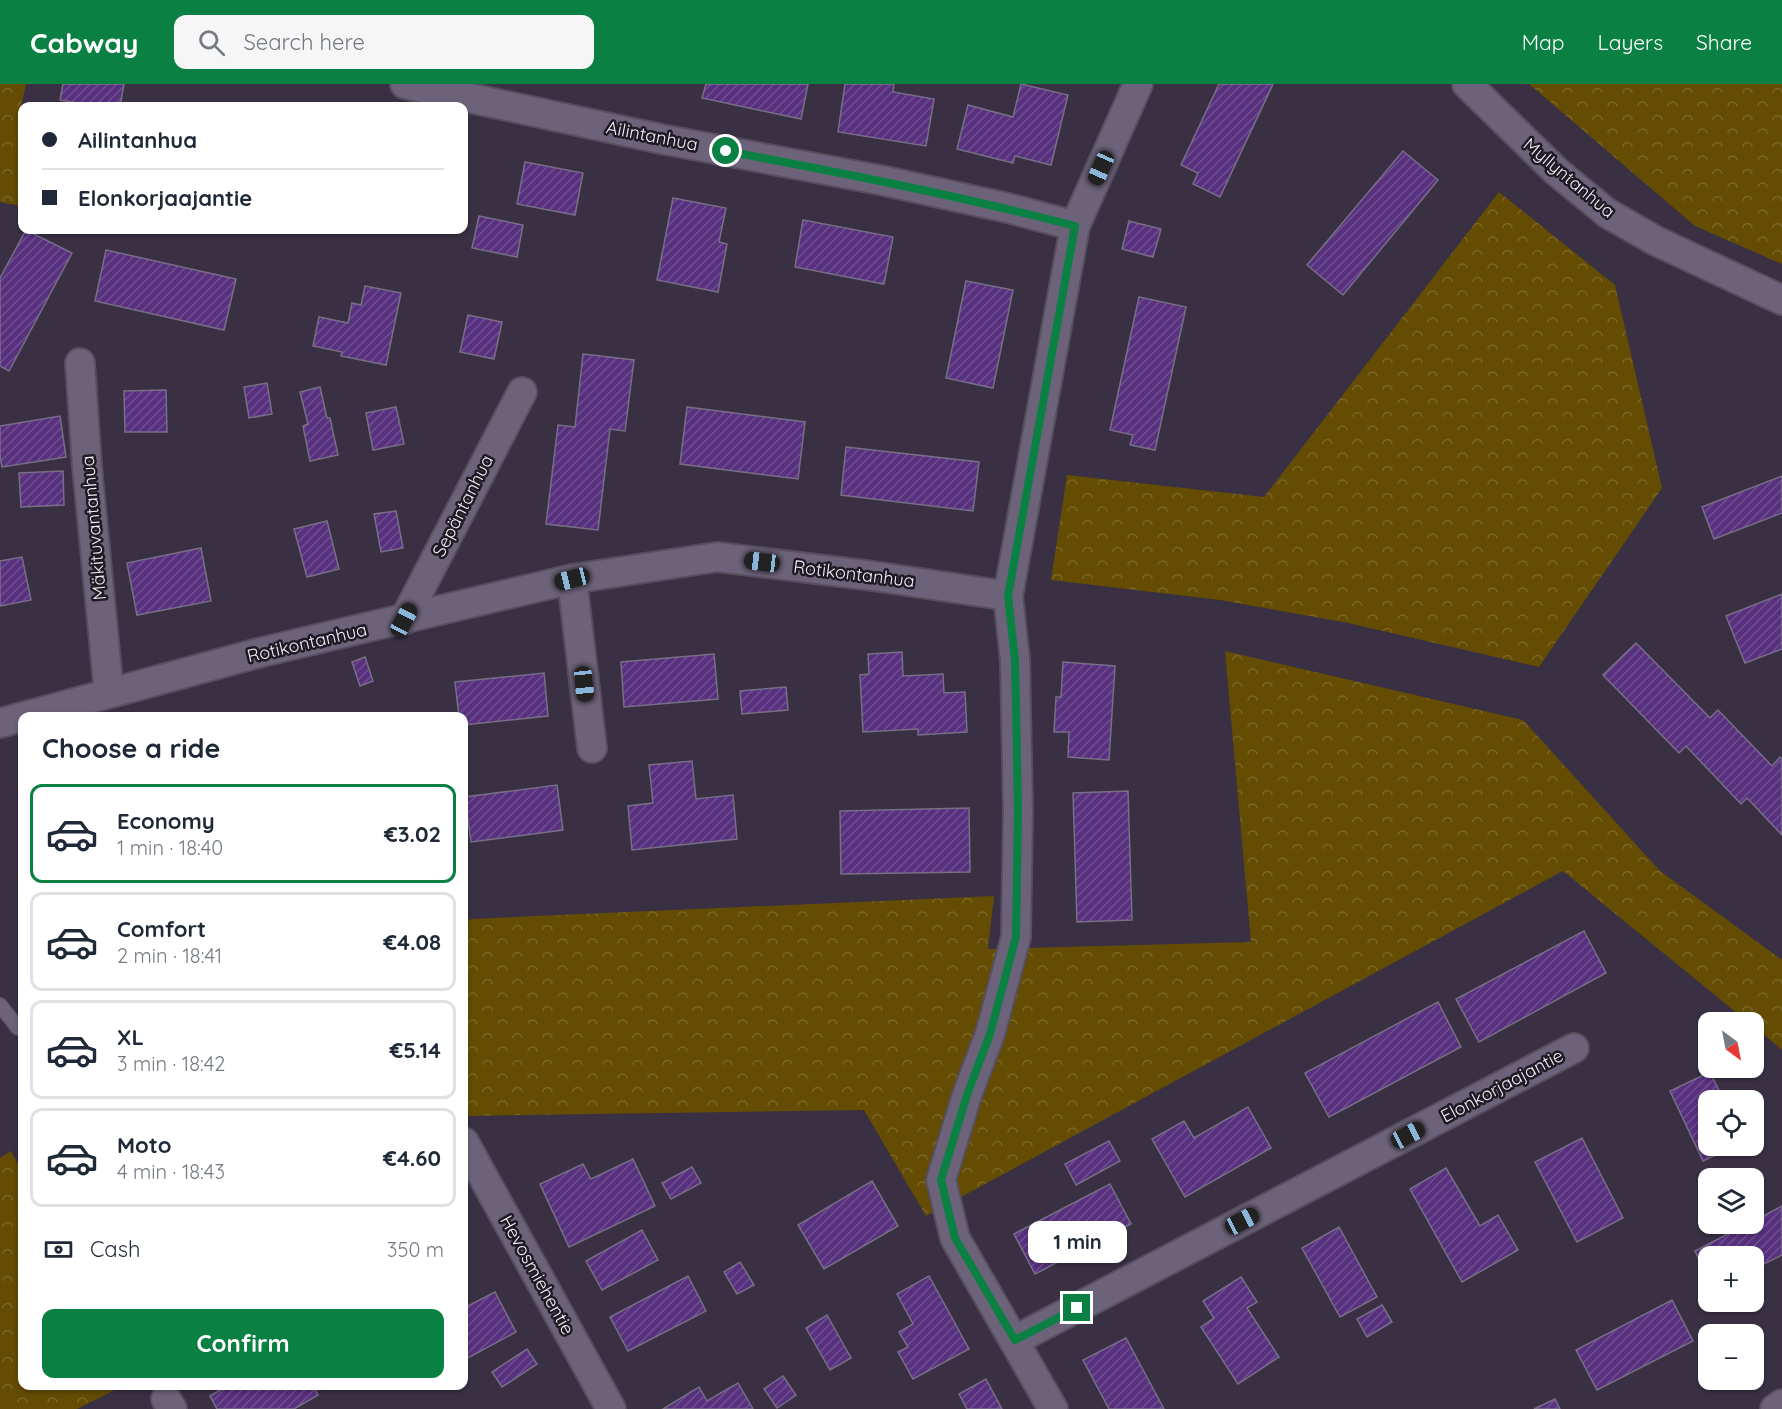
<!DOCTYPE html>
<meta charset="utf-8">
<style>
:root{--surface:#fff;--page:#f6f6f7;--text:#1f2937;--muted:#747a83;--line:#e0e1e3;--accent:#0b8043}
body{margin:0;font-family:Quicksand,sans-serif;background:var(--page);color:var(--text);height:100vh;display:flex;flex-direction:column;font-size:22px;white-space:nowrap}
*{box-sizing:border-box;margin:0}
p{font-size:20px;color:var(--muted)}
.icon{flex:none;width:33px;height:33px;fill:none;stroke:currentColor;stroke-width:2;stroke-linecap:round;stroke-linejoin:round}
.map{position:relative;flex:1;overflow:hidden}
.side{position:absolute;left:18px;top:628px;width:450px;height:678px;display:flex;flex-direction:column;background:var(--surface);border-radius:12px;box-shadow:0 2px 4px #0004}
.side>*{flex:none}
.hud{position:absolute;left:18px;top:18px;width:450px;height:132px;border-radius:12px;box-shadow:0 2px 4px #0004;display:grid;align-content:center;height:132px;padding:0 24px;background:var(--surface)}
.needle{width:39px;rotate:148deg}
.buttons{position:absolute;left:1698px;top:928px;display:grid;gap:12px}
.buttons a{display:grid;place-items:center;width:66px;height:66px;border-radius:12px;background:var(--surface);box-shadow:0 2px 4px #0004;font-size:30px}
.end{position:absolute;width:27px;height:27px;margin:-14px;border:8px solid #0b8043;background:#fff;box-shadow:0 0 0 3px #fff}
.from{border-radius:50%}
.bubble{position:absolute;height:42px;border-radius:12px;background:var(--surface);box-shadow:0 2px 4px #0004;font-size:20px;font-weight:700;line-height:42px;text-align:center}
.car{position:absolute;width:18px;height:36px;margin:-18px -9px;border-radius:8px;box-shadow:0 0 4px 2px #0007;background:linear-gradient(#222 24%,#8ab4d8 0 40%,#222 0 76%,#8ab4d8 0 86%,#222 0)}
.hud b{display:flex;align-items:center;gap:21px;height:57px;font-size:22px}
.hud b+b{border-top:2px solid var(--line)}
.hud i{width:15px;height:15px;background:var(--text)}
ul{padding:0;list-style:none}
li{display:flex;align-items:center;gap:18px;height:99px;margin:0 12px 9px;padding:0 12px;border:3px solid var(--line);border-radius:12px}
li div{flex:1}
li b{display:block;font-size:22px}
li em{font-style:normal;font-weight:700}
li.on{border-color:var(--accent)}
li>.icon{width:54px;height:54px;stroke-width:1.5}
h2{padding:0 24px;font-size:27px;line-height:72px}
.pay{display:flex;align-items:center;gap:15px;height:66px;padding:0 24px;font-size:22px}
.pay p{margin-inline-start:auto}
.action{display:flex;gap:12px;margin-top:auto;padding:12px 24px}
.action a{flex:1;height:69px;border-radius:12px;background:var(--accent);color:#fff;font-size:24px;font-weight:700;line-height:69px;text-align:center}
header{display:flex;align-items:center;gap:36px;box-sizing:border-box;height:84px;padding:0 30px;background:var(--accent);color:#fff}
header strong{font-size:28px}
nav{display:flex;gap:33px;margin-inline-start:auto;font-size:21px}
.search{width:420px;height:54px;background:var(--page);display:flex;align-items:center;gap:15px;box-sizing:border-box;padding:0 21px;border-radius:12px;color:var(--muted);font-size:22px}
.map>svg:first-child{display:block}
.forest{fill:url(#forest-crowns)}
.building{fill:url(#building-hatch);stroke:#786f86;stroke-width:1.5}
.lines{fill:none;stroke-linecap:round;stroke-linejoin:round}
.lane-casing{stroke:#574f60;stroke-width:16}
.street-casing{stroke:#574f60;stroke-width:32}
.lane{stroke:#6c6279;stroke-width:14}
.street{stroke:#6c6279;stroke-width:28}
.route{stroke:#0b8043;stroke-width:8}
.labels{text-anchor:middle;stroke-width:5;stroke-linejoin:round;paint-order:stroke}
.street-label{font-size:18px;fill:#f3eefb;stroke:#1e1a23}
</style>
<header>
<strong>Cabway</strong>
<div class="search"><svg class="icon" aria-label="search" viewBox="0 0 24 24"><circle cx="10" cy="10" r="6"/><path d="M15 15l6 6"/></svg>Search here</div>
<nav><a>Map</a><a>Layers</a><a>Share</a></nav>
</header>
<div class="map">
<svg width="1782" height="1325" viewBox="0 0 1782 1325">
<defs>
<pattern id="forest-crowns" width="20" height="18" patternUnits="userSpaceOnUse" patternTransform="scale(1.5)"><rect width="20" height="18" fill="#644c02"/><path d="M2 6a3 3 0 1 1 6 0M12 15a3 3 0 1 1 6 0" fill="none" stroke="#7b6628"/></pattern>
<pattern id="building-hatch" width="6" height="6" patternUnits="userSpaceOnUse" patternTransform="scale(1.5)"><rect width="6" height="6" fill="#57307e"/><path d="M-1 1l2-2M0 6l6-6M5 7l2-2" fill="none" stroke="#704e91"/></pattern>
</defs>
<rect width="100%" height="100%" fill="#393044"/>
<g class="forest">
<path d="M 0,0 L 26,0 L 21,22 L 23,22 L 22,122 L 0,118 Z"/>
<path d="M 1529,0 L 1782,0 L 1782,180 L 1695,142 Z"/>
<path d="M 1499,108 L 1615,201 L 1662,404 L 1539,583 L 1348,539 L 1220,516 L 1051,496 L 1067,391 L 1264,413 Z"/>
<path d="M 1225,567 L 1523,636 L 1660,787 L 1782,876 L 1782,966 L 1754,942 L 1754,939 L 1749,939 L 1563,787 L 926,1132 L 864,1026 L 464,1032 L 464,840 L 471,835 L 994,812 L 988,865 L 1251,858 Z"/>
<path d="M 11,1067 L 22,1088 L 22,1302 L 123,1302 L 77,1325 L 0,1325 L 0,1074 Z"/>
</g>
<g class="building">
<path d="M 63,0 L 124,0 L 120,22 L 96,22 L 60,16 Z"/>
<path d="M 706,0 L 808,0 L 801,35 L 702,14 Z"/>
<path d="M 845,0 L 894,0 L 893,8 L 934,15 L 926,62 L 838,48 Z"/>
<path d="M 1021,0 L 1068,11 L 1051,81 L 1015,72 L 1013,79 L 957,65 L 968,21 L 1013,33 Z"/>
<path d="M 1219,0 L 1273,0 L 1220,113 L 1193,100 L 1198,89 L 1181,81 Z"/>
<path d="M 1403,67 L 1438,96 L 1343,211 L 1307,181 Z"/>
<path d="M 525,78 L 583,89 L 575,131 L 517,120 Z"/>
<path d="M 673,114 L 726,124 L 719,158 L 727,160 L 718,208 L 657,196 Z"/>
<path d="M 479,132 L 523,141 L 517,173 L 472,164 Z"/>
<path d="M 803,136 L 893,153 L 884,200 L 795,183 Z"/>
<path d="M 1129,137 L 1161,145 L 1153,173 L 1122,165 Z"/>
<path d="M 26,146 L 72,169 L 9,287 L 0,282 L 0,194 Z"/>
<path d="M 106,166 L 236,195 L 224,246 L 95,217 Z"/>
<path d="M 966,197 L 1013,206 L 993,304 L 946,294 Z"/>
<path d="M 365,202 L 401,209 L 386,281 L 341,272 L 342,268 L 313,262 L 319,233 L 348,239 L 352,219 L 361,221 Z"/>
<path d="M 1139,213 L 1186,223 L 1155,366 L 1130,361 L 1133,351 L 1110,346 Z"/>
<path d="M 468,231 L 502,238 L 494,275 L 460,268 Z"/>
<path d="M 583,270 L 634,276 L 625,347 L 610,345 L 598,446 L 546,440 L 558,341 L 575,343 Z"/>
<path d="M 267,299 L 272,330 L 249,334 L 244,303 Z"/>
<path d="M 320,303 L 327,334 L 330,334 L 338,371 L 310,377 L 303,342 L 308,340 L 300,308 Z"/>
<path d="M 166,306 L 167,348 L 125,348 L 124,307 Z"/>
<path d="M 396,323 L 404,360 L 373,366 L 366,329 Z"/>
<path d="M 687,323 L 805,338 L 798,395 L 680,380 Z"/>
<path d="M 60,332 L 66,373 L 2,383 L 0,371 L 0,342 Z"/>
<path d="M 846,363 L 979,378 L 973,427 L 841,411 Z"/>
<path d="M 63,387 L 64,421 L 21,423 L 19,389 Z"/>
<path d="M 1782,392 L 1782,429 L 1714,455 L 1702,423 Z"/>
<path d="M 396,427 L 403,464 L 381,468 L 374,430 Z"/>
<path d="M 327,437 L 339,485 L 307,493 L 294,445 Z"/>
<path d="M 201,464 L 211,517 L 137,531 L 127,479 Z"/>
<path d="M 22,473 L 31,516 L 0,522 L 0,477 Z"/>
<path d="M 1782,510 L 1782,565 L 1745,579 L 1726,532 Z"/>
<path d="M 1636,559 L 1710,634 L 1718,626 L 1772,682 L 1780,673 L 1782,675 L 1782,751 L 1747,714 L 1741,720 L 1686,662 L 1679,669 L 1603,591 Z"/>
<path d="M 902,568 L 903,592 L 943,590 L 944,609 L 965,608 L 967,648 L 918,651 L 918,645 L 863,648 L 860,591 L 869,590 L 868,570 Z"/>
<path d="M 714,570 L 718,615 L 624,623 L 621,578 Z"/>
<path d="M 365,573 L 373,597 L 360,602 L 352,578 Z"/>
<path d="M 1063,578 L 1115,582 L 1109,676 L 1068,673 L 1069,648 L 1054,648 L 1056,613 L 1061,613 Z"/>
<path d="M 544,589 L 548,632 L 464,641 L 464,633 L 459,633 L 455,598 Z"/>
<path d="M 786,603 L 788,626 L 742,630 L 740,607 Z"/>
<path d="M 692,677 L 696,715 L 733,711 L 737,755 L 632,766 L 628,722 L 653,719 L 649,681 Z"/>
<path d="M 557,701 L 563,746 L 471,758 L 465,713 Z"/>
<path d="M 1128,707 L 1132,836 L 1077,838 L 1073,709 Z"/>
<path d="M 969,724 L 970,788 L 841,790 L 840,727 Z"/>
<path d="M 1584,847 L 1606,889 L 1479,958 L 1456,915 Z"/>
<path d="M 1438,918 L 1461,963 L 1329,1033 L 1305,989 Z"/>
<path d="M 1710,988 L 1724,1017 L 1708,1017 L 1708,1062 L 1735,1062 L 1703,1077 L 1670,1007 Z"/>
<path d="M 1248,1023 L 1271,1064 L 1185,1113 L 1152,1055 L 1184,1037 L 1194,1054 Z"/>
<path d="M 1582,1054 L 1623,1134 L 1577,1158 L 1535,1078 Z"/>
<path d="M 1109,1057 L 1120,1077 L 1076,1101 L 1065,1080 Z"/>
<path d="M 633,1075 L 655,1122 L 569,1163 L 540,1100 L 583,1080 L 591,1095 Z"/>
<path d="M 692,1083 L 701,1099 L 671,1115 L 662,1099 Z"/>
<path d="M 1446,1084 L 1480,1142 L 1498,1131 L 1518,1166 L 1462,1198 L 1410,1105 Z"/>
<path d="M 872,1097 L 898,1142 L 824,1185 L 798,1141 Z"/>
<path d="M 1110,1100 L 1131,1140 L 1035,1190 L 1014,1150 Z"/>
<path d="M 1782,1122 L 1782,1171 L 1754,1185 L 1754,1173 L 1708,1173 L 1708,1194 L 1695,1167 L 1747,1140 L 1754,1140 L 1754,1137 Z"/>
<path d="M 1339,1143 L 1377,1213 L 1340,1233 L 1302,1164 Z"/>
<path d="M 642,1146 L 658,1176 L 602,1206 L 586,1177 Z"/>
<path d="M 740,1178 L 754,1201 L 737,1210 L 724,1188 Z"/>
<path d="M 688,1192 L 706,1227 L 628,1267 L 610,1233 Z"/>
<path d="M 929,1192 L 969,1265 L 913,1295 L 898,1268 L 908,1263 L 899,1248 L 913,1240 L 897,1210 Z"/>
<path d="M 1241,1193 L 1257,1218 L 1247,1224 L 1279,1273 L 1238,1300 L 1201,1243 L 1214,1234 L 1203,1217 Z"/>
<path d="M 495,1208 L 516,1248 L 464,1276 L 464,1224 Z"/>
<path d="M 1672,1216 L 1693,1257 L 1597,1306 L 1576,1266 Z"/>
<path d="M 1382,1221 L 1392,1238 L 1367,1253 L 1357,1235 Z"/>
<path d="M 827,1231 L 851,1274 L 830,1286 L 806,1244 Z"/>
<path d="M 1126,1254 L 1164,1325 L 1109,1325 L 1083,1276 Z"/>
<path d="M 527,1265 L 537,1280 L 502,1303 L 492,1288 Z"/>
<path d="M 783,1292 L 796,1311 L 777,1324 L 764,1305 Z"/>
<path d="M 986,1295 L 1002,1325 L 967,1325 L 959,1310 Z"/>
<path d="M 738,1299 L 753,1325 L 663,1325 L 699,1303 L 707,1317 Z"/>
<path d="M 227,1302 L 313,1302 L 318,1311 L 294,1325 L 217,1325 L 210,1312 Z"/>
<path d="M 1555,1315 L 1560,1325 L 1534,1325 Z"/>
</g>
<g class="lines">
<defs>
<path id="lane" d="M 0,921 L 18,944"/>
<g id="street">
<path d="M 405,0 L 661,55 L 880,96 L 1008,124 L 1075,142"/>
<path d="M 1467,0 L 1556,87 L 1607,129 L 1656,157 L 1782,216"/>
<path d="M 80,279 L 87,382 L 109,609"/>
<path d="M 572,495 L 592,664"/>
<path d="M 404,536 L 522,308"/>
<path d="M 0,639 L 262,568 L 572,495 L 717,473 L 873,492 L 1008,512"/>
<path d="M 464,1058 L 611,1325"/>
<path d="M 1015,1256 L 1574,964"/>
<path d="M 166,1315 L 172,1325"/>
<path d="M 1053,1325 L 955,1154 L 941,1096 L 967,1011 L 990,950 L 1016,853 L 1018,727 L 1015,576 L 1008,512 L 1075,142 L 1138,0"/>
<path d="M 1775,1325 L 1782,1320"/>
</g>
</defs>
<use href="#lane" class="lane-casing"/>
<use href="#street" class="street-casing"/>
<use href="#lane" class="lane"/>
<use href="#street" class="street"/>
</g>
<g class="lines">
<path class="route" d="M 726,67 C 843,89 960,112 1075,142 L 1008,512 L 1015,576 L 1016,619 L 1018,727 L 1016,853 L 990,950 L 967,1011 L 941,1096 L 955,1154 L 1015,1256 L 1077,1224"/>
</g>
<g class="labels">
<g class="street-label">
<text transform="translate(652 52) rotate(11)" y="6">Ailintanhua</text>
<text transform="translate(1569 94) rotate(40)" y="6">Myllyntanhua</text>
<text transform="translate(463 422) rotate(-63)" y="6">Sepäntanhua</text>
<text transform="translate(94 444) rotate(-95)" y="6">Mäkituvantanhua</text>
<text transform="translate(854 490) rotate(7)" y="6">Rotikontanhua</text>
<text transform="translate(307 559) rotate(-13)" y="6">Rotikontanhua</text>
<text transform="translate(1502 1002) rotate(-28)" y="6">Elonkorjaajantie</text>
<text transform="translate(537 1191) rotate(61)" y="6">Hevosmiehentie</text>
</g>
</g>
</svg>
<div class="buttons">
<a><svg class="needle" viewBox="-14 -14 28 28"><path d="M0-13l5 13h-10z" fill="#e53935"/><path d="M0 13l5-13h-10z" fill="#747a83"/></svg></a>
<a><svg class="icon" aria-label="locate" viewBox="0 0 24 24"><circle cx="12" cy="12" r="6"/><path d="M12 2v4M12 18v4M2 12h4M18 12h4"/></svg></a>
<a><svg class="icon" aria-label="layers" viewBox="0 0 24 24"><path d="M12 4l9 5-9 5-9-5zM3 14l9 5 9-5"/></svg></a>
<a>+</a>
<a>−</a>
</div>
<i class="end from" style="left:726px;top:67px"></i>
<i class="end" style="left:1077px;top:1224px"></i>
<div class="bubble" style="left:1028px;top:1137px;width:99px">1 min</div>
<i class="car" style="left:1101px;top:84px;rotate:204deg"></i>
<i class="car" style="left:762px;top:478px;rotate:277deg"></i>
<i class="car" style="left:572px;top:495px;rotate:256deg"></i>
<i class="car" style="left:404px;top:536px;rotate:28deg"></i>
<i class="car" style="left:584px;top:600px;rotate:174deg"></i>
<i class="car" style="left:1408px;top:1051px;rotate:62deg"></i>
<i class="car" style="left:1242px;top:1137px;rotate:62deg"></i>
<div class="hud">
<b><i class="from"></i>Ailintanhua</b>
<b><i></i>Elonkorjaajantie</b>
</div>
<section class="side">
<h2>Choose a ride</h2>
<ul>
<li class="on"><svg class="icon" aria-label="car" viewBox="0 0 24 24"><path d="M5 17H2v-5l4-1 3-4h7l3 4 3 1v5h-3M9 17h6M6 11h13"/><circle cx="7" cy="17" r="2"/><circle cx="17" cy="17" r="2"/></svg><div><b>Economy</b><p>1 min · 18:40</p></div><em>€3.02</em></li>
<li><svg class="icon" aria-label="car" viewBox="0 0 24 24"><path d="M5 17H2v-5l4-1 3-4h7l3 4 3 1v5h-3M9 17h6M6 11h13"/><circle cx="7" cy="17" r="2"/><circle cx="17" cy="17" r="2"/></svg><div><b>Comfort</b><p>2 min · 18:41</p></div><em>€4.08</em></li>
<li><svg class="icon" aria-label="car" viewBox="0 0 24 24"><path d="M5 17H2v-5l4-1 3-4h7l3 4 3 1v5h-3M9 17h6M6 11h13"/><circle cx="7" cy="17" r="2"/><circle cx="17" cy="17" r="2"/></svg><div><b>XL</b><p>3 min · 18:42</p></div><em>€5.14</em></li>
<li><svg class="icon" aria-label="car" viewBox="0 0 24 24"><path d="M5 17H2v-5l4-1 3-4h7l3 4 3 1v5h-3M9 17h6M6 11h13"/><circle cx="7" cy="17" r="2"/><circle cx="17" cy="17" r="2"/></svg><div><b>Moto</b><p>4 min · 18:43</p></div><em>€4.60</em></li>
</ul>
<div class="pay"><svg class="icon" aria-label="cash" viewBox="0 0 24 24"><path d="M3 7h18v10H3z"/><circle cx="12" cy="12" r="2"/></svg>Cash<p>350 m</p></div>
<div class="action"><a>Confirm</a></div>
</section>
</div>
